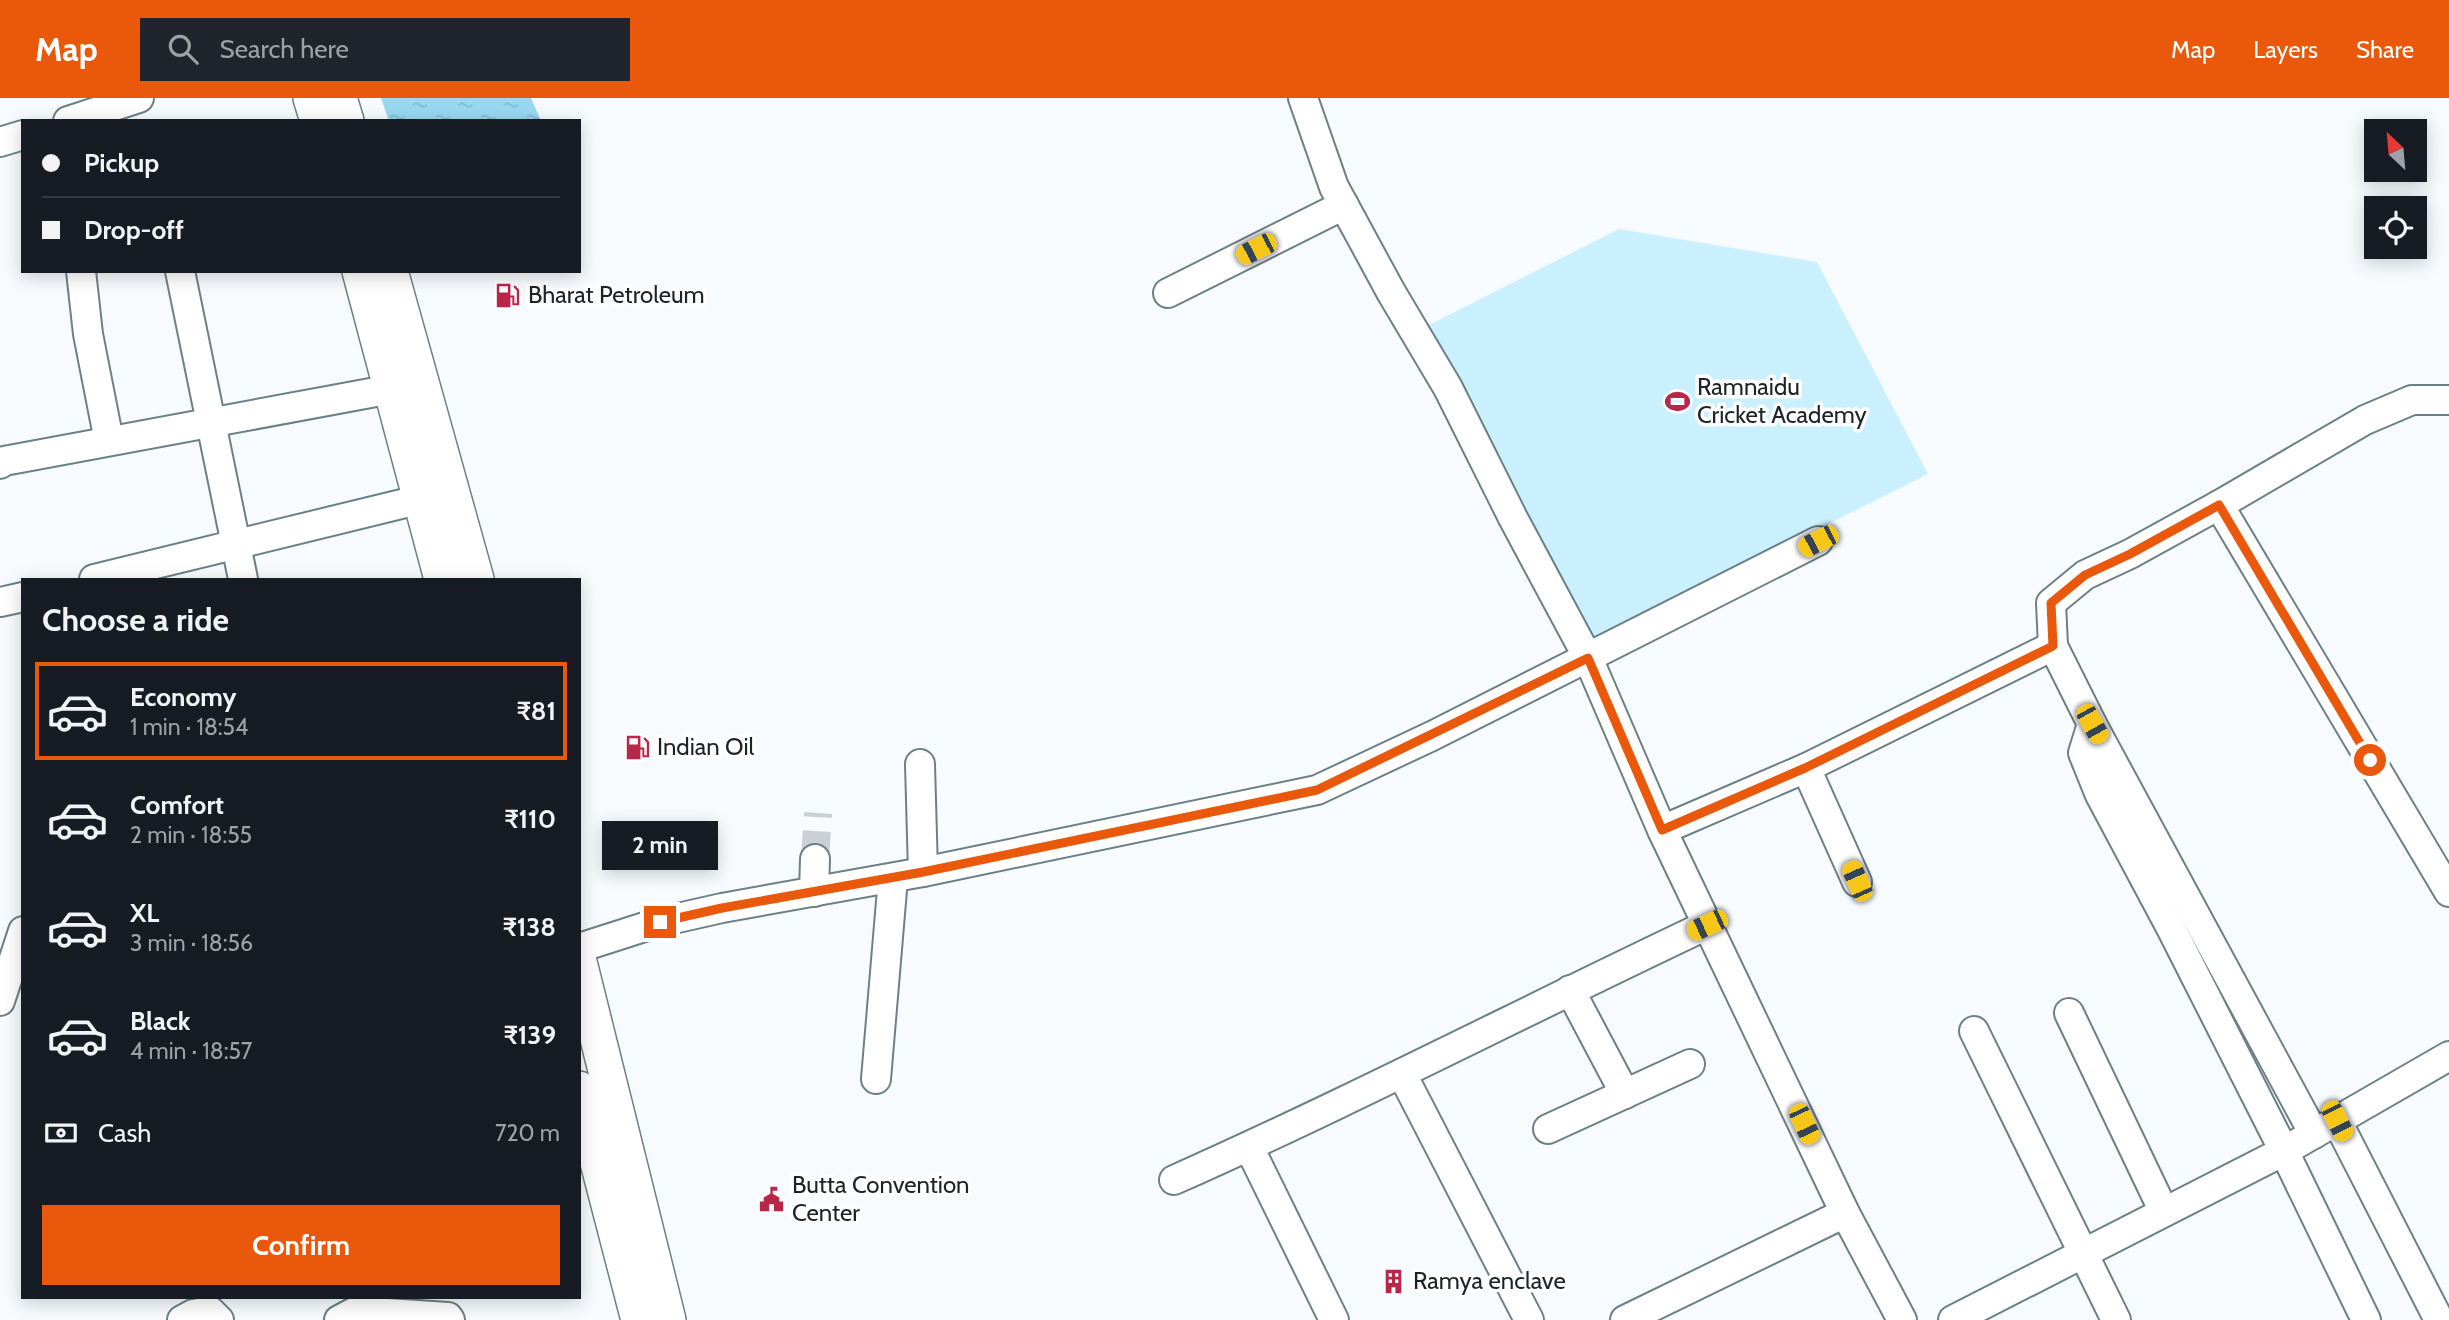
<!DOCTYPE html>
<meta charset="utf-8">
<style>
:root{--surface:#171b24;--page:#20242c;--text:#f1f3f6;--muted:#9ea1a6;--line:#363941;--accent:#ea580c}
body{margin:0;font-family:Cabin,sans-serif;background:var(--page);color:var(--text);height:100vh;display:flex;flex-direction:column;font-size:26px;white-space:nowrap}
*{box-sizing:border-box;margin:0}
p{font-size:23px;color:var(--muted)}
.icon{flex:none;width:38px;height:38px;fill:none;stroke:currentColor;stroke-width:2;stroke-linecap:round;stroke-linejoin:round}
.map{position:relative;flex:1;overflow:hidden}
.details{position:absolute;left:21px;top:480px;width:560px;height:721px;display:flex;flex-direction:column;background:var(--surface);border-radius:0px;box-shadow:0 4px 18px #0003}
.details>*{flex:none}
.banner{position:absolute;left:21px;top:21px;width:560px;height:154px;border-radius:0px;box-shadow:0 4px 18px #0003;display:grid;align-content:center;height:154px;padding:0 21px;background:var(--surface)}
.needle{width:46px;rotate:334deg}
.tools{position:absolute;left:2364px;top:21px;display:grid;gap:14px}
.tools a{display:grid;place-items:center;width:63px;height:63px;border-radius:0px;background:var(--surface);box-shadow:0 4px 18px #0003;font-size:35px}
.end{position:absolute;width:32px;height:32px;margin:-16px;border:9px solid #ea580c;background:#fff;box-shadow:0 0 0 4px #fff}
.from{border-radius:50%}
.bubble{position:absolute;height:49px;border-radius:0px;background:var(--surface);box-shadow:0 4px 18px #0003;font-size:23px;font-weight:700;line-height:49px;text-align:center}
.car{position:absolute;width:21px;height:42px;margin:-21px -10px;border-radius:9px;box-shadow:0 0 5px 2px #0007;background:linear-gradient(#f5c518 24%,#345 0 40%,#f5c518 0 76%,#345 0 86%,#f5c518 0)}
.banner b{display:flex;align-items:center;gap:24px;height:66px;font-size:26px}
.banner b+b{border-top:2px solid var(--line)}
.banner i{width:18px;height:18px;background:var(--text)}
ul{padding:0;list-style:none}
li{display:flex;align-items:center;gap:21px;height:98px;margin:0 14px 10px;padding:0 7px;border:4px solid transparent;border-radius:0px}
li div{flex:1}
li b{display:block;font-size:26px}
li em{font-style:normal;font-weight:700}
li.on{border-color:var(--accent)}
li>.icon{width:63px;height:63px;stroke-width:1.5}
h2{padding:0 21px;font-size:32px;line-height:84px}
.pay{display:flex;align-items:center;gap:18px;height:77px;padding:0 21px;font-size:26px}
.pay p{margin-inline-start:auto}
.action{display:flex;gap:14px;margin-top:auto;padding:14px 21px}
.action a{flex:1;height:80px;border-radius:0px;background:var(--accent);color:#fff;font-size:28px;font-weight:700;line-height:80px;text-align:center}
header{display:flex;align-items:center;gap:42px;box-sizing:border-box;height:98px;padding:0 35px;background:var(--accent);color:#fff}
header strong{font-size:33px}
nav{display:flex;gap:38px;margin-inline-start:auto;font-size:24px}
.search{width:490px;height:63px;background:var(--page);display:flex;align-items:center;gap:18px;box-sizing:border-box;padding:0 24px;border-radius:0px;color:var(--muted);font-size:26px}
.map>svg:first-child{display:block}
.pitch{fill:#caf0fe}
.water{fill:url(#water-ripples)}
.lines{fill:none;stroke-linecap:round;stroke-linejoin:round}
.minor-tunnel{stroke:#cbd0d2;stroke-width:28;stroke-dasharray:28 14;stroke-linecap:butt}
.minor-casing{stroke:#6c8087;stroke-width:32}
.major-casing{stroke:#6c8087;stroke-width:38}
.minor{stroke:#fff;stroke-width:28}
.major{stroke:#fff;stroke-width:35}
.route{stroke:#ea580c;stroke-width:9}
.labels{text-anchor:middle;stroke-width:7;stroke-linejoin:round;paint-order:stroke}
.poi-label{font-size:24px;fill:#1c2428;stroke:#fff;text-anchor:start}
</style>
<header>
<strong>Map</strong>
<div class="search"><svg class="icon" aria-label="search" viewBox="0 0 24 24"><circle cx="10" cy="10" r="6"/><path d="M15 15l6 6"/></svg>Search here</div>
<nav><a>Map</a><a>Layers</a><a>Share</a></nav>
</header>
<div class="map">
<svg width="2449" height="1222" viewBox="0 0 2449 1222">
<defs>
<pattern id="water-ripples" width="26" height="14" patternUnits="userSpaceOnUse" patternTransform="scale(1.75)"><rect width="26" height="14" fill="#98d9f1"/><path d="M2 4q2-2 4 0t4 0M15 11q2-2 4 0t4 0" fill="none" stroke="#82bacf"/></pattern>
</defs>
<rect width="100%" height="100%" fill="#f7fbfd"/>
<path class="pitch" d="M 1619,131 L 1817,164 L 1928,376 L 1593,544 L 1425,229 Z"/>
<path class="water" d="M 381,0 L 531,0 L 541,23 L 389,23 Z"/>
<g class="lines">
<path class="minor-tunnel" d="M 815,761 L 818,715"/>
<defs>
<g id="minor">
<path d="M 1303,0 L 1334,89 L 1391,194 L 1448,290 L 1513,420 L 1588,560 L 1662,732 L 1845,1115 L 1902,1222"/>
<path d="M 68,23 L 139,0"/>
<path d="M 0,44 L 23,37"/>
<path d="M 81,173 L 88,236 L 109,343"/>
<path d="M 180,173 L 243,481"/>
<path d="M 1168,195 L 1344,107"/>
<path d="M 0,366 L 4,363 L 392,291"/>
<path d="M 2219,407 L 2449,794"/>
<path d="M 94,481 L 422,401"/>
<path d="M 0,504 L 23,499"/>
<path d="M 2092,626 L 2314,1036"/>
<path d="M 920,666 L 923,774"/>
<path d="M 1806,670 L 1857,784"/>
<path d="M 1662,732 L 1806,670 L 2053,548"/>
<path d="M 814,794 L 815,761"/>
<path d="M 579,850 L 660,824 L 722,810 L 923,774 L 1317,692 L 1432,638 L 1818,443"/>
<path d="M 1570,892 L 1625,996"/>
<path d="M 0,903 L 23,833"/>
<path d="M 2069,915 L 2164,1114"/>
<path d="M 1974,933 L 2116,1222"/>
<path d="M 1402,976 L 1529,1222"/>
<path d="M 876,981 L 893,780"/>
<path d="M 2337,1023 L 2439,1222"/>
<path d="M 1548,1031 L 1690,966"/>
<path d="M 1249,1049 L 1334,1222"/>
<path d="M 1174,1082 C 1354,1002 1529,911 1707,827"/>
<path d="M 182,1222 L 193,1216 L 210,1213 L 219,1222"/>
<path d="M 339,1222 L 356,1213 L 448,1219 L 450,1222"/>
<path d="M 1625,1222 L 1845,1115"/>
<path d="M 1953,1222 L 2284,1053 L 2449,958"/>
<path d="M 2366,1222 L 2284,1053 L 2171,830 L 2100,697 L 2083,655 L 2092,626 L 2053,548 L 2051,505 L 2085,477 L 2130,456 L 2219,407 L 2365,322 L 2412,302 L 2449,302"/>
</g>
<g id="major">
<path d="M 311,0 L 318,23"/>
<path d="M 339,0 L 346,23"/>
<path d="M 360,173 L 442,481"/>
<path d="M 390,173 L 476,481"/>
<path d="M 579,864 L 668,1222"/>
<path d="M 579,991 L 639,1222"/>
</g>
</defs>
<use href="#minor" class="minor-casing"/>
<use href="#major" class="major-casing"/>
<use href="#minor" class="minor"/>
<use href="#major" class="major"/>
</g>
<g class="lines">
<path class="route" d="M 660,824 L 722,810 L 923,774 L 1317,692 L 1588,560 L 1662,732 L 1805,670 L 2053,548 L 2051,505 L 2085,477 L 2130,456 L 2219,407 L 2370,662"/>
</g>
<defs>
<symbol id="fuel-bare" viewBox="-9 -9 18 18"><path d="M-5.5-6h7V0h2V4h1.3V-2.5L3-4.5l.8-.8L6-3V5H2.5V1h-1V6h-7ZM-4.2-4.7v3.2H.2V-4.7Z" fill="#b8274a" stroke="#fff" stroke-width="2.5" paint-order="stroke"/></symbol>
<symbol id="stadium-bare" viewBox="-9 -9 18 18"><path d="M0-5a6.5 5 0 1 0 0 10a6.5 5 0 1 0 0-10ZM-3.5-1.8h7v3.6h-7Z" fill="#b8274a" stroke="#fff" stroke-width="2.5" paint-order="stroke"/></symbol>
<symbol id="civic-bare" viewBox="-9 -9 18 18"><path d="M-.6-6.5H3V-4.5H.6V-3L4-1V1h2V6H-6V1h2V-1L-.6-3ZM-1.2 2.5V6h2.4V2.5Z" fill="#b8274a" stroke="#fff" stroke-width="2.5" paint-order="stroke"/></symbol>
<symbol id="building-bare" viewBox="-9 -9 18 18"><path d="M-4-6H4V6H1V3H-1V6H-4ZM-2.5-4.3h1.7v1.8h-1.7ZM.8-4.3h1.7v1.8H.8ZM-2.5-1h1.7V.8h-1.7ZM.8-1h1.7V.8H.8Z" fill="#b8274a" stroke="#fff" stroke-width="2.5" paint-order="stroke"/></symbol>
</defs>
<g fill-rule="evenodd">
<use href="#fuel-bare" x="490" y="180" width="35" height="35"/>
<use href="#stadium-bare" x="1660" y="286" width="35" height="35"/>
<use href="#fuel-bare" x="620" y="632" width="35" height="35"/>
<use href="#civic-bare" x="754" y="1084" width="35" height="35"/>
<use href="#building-bare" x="1376" y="1166" width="35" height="35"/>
</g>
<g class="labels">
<g class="poi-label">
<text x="528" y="205">Bharat Petroleum</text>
<text x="1697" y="297">Ramnaidu<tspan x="1697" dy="28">Cricket Academy</tspan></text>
<text x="657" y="657">Indian Oil</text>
<text x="792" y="1095">Butta Convention<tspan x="792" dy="28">Center</tspan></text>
<text x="1413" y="1191">Ramya enclave</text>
</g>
</g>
</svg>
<div class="tools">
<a><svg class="needle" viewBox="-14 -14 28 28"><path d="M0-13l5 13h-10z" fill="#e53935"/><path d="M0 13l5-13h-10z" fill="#9ea1a6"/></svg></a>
<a><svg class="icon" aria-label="locate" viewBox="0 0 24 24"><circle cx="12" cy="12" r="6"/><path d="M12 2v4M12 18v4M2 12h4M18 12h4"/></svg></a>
</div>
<i class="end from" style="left:2370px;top:662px"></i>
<i class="end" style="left:660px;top:824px"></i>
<div class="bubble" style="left:602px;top:723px;width:116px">2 min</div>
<i class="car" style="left:1256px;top:151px;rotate:243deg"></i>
<i class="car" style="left:1818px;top:443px;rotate:243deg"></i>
<i class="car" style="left:2092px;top:626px;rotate:151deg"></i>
<i class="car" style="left:1857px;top:783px;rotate:336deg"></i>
<i class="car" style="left:1707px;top:827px;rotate:245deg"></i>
<i class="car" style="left:2337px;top:1023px;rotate:153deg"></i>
<i class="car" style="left:1804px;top:1026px;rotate:155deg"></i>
<div class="banner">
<b><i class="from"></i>Pickup</b>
<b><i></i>Drop-off</b>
</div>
<section class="details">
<h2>Choose a ride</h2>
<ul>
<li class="on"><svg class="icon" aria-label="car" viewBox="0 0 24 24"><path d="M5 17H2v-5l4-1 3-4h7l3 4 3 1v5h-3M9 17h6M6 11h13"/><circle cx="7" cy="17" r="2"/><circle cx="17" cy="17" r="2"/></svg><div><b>Economy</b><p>1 min · 18:54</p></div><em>₹81</em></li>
<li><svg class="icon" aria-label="car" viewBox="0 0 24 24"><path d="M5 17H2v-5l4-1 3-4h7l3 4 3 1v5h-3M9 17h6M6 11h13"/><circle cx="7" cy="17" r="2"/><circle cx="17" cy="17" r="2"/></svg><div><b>Comfort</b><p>2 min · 18:55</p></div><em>₹110</em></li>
<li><svg class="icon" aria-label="car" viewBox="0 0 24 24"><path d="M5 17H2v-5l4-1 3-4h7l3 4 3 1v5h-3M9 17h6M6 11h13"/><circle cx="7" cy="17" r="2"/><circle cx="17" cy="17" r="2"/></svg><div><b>XL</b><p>3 min · 18:56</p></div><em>₹138</em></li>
<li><svg class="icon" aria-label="car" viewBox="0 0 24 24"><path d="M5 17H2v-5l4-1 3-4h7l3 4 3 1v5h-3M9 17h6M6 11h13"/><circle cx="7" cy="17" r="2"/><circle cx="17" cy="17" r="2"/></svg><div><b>Black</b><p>4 min · 18:57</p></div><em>₹139</em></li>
</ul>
<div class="pay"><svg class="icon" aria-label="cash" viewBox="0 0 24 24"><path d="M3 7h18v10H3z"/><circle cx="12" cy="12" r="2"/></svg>Cash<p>720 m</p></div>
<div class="action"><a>Confirm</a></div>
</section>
</div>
